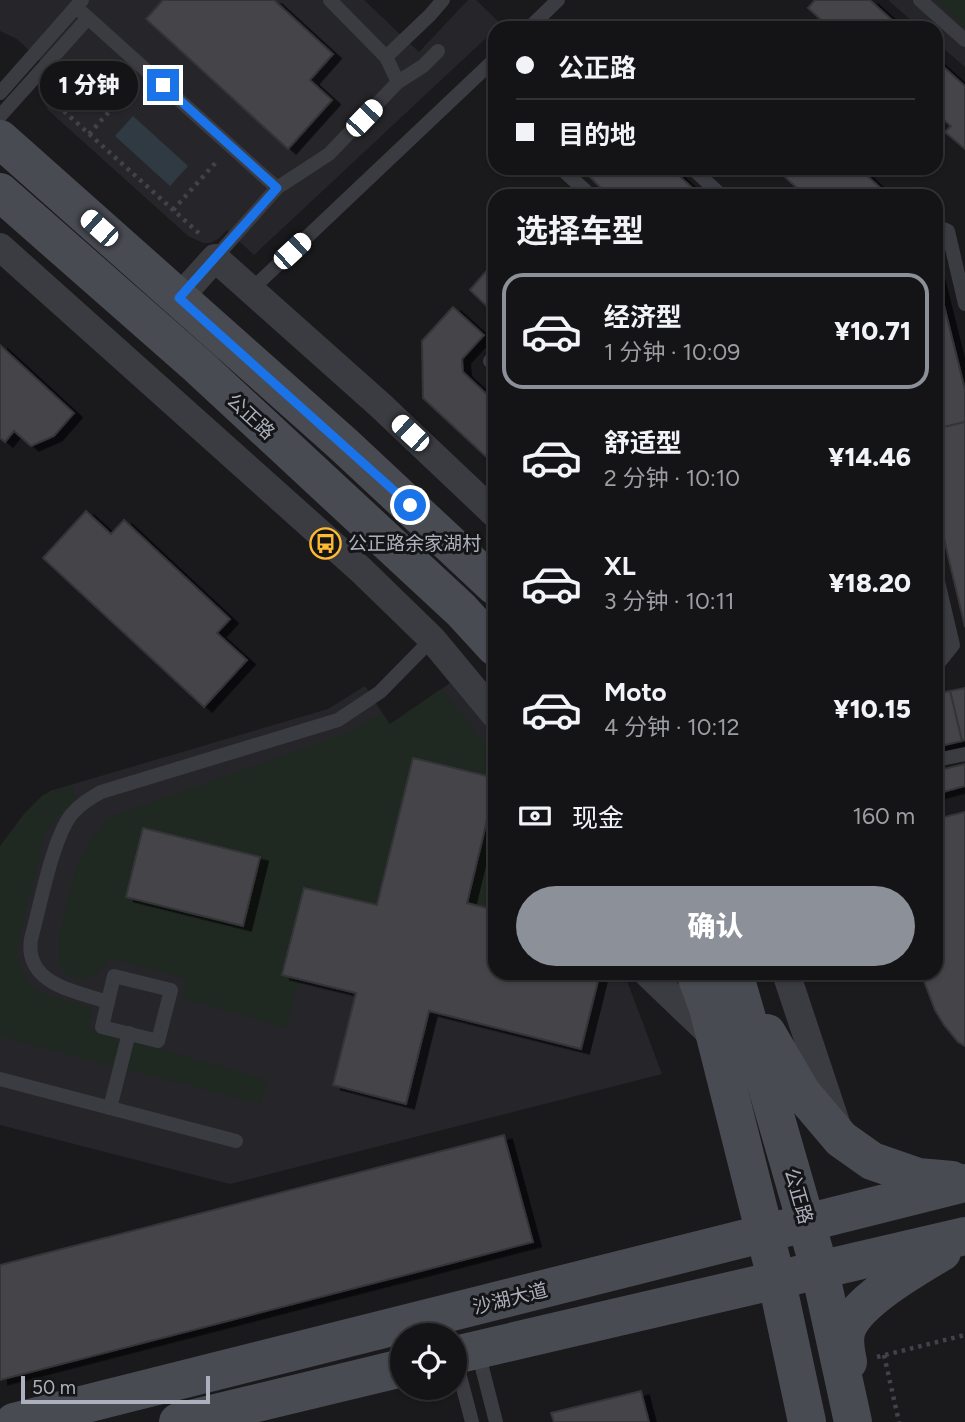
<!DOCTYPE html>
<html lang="zh">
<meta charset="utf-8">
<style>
:root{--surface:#141416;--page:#212123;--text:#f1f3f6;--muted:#9d9ea1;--line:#333335;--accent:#8c9099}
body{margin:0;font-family:Figtree,"Noto Sans SC",sans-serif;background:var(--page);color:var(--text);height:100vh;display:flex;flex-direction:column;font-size:26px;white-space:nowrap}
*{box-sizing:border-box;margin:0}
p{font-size:23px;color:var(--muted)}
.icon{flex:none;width:38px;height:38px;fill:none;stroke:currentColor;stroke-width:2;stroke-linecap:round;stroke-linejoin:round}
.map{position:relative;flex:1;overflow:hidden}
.details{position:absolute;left:488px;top:189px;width:455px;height:791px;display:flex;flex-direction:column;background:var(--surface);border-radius:21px;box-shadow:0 2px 5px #0004,0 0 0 2px var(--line)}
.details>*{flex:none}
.hud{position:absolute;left:488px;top:21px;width:455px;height:154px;border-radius:21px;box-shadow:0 2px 5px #0004,0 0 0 2px var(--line);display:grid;align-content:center;height:154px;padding:0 28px;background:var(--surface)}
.buttons{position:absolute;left:390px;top:1323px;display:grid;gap:14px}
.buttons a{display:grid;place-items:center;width:77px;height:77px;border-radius:50%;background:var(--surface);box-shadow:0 2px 5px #0004,0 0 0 2px var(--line);font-size:35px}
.scale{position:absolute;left:21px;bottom:18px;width:189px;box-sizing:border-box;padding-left:7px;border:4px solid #acb1bd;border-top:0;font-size:19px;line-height:24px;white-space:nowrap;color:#acb1bd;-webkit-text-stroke:5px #151518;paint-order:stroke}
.end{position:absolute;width:32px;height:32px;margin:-16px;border:9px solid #1a73e8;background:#fff;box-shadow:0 0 0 4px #fff}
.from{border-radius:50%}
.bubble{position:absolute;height:49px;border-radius:24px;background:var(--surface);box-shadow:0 2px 5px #0004,0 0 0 2px var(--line);font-size:23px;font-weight:800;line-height:49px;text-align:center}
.car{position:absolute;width:21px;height:42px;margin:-21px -10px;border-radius:9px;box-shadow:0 0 5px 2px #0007;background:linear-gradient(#fff 24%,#345 0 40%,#fff 0 76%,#345 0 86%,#fff 0)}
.hud b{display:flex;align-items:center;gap:24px;height:66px;font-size:26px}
.hud b+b{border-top:2px solid var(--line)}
.hud i{width:18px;height:18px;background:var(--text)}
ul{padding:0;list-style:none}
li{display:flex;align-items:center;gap:21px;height:116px;margin:0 14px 10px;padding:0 14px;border:4px solid transparent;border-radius:21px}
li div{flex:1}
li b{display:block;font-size:26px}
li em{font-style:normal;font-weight:800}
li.active{border-color:var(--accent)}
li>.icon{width:63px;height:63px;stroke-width:1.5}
h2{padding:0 28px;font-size:32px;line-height:84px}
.pay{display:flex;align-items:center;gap:18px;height:77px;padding:0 28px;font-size:26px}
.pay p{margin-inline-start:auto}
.cta{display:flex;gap:14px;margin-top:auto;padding:14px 28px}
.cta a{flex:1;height:80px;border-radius:42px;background:var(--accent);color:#fff;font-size:28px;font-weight:800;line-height:80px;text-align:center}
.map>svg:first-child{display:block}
.built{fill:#26262a}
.green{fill:#202921}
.water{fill:#2f3a43}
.building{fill:#44454a;stroke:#343439;stroke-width:2;filter:url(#shadow)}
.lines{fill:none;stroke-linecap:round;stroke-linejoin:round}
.path{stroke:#41434a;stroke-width:4.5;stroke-dasharray:3.5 5;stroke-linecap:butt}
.service{stroke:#3b3c42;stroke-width:14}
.minor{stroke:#3b3c42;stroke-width:28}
.secondary{stroke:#494b53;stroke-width:38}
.route{stroke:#1a73e8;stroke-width:9}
.labels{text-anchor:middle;stroke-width:6;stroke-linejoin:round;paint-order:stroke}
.street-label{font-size:19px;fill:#acb1bd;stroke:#151518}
.poi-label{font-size:19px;fill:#acb1bd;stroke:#151518;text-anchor:start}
</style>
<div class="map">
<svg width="965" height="1422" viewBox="0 0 965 1422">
<defs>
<filter id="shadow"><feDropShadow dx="8" dy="4.5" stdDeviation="0" flood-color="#0009"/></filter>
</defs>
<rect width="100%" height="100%" fill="#1a1a1d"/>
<g class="built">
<path d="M 0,0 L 364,0 L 419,52 L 468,0 L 476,0 L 501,24 L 254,255 L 227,230 L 218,239 L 210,243 L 203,243 L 188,236 L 48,110 L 43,101 L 42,86 L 51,71 L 17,39 L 0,31 Z"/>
<path d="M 888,0 L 965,0 L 965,67 L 936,42 L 936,28 L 920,28 Z"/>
<path d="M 450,683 L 495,737 L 495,973 L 624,973 L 662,1074 L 230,1184 L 0,1125 L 0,847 L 37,801 L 50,791 L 328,709 L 365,686 L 390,725 Z"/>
</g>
<g class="green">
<path d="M 935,0 L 965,0 L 965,27 Z"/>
<path d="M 441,689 L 495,754 L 495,778 L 413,758 L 377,905 L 304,888 L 283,974 L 300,979 L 286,1028 L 182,998 L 186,979 L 111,958 C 88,993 54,983 58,942 C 69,897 74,848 110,817 L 346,733 L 382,713 L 390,724 Z"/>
<path d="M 71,785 L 76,799 L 51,824 L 44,839 L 17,949 L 21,968 L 34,987 L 45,995 L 93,1008 L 88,1028 L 268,1080 L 261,1104 L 0,1037 L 0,846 L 24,814 L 43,795 Z"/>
<path d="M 495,787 L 495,910 L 467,903 Z"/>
</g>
<path class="water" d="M 133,116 L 188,166 L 170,186 L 115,136 Z"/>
<g class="building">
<path d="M 163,0 L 274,0 L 333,54 L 310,80 L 332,100 L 288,149 L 146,19 Z"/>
<path d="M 815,0 L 870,0 L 901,28 L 830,28 L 808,8 Z"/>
<path d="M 936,60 L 965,86 L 965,149 L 945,132 L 951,126 L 936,113 Z"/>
<path d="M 581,168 L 671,168 L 701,196 L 609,196 Z"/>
<path d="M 775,168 L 859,168 L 889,196 L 806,196 Z"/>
<path d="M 495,261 L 495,314 L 470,290 Z"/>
<path d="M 936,273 L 965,390 L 965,422 L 936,429 Z"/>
<path d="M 453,307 L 484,335 L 462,359 L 463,372 L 495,402 L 495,465 L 423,398 L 422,341 Z"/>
<path d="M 0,345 L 74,413 L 54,436 L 31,446 L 14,431 L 5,442 L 0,438 Z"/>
<path d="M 965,422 L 965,627 L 936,505 L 936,429 Z"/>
<path d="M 86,511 L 111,534 L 124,520 L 230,619 L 217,633 L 247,660 L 204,707 L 43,558 Z"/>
<path d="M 965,688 L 965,740 L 962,741 L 950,691 Z"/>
<path d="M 950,691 L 962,741 L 936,747 L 936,694 Z"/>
<path d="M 413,758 L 495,778 L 495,787 L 467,903 L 495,910 L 495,973 L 600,973 L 581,1049 L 429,1011 L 406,1104 L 333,1085 L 356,993 L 282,975 L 304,888 L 377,905 Z"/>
<path d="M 965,764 L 965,786 L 936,794 L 936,771 Z"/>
<path d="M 965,812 L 965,1046 L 958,1042 L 944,1025 L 935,1010 L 921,973 L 936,973 L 936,819 Z"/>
<path d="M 143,828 L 260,857 L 243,926 L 126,897 Z"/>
<path d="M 504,1135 L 533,1242 L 0,1380 L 0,1265 Z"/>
<path d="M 641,1391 L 649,1422 L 554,1422 L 551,1413 Z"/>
</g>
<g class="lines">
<g class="path">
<path d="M 45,94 L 202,236"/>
<path d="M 89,134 L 134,84"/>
<path d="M 173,210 L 218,160"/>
<path d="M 884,1355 L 899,1422"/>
<path d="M 877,1357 L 965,1335"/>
</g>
<g class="service">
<path d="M 920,0 L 965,40"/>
<path d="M 77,8 L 277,188"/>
<path d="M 529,28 L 558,0"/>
<path d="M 386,57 L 430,15 L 443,0"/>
<path d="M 398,82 L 423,66 L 438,51"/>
<path d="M 0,93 L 82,0"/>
<path d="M 0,116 L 88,18"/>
<path d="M 568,168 L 565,172 L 591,196"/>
<path d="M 692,168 L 722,196"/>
<path d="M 936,226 L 948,231 L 965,304"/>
<path d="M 215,258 L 277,188 L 329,154 L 398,82 L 386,57 L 330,0"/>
<path d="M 251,290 L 495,59"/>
<path d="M 495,356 L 490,361 L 495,366"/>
<path d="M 936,573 L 953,645 L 936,666"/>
<path d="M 936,760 L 965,754"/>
<path d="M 114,976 L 171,990 L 158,1041 L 102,1027 Z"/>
<path d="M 108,1002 C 75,991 24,984 31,939 C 40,907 52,840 71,815 C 79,805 89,799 101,792 L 338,720 L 380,692 L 432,639"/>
<path d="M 0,1079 L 236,1141"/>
<path d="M 110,1108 L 129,1033"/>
<path d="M 478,1352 L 496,1422"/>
<path d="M 455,1357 L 472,1422"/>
</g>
<g class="minor">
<path d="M 0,247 L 361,570 L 432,639 L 495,715"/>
<path d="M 179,298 L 215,258 L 380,405 L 495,514"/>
<path d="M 647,973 L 716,1039"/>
<path d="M 786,973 L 837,1126"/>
</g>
<g class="secondary">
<path d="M 0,139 L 343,444 L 495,586"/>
<path d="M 0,192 L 198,366 L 461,610 L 495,647"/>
<path d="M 695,973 L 708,1008 L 777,1282 L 807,1422"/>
<path d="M 734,973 L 820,1271 L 853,1422"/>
<path d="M 767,1033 L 802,1093 L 841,1139 L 872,1161 L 918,1177 L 952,1180"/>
<path d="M 455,1355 L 965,1236"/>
<path d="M 848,1362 C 846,1351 843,1340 847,1329 C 858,1300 916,1268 942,1252"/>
<path d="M 14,1422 L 965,1183"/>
<path d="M 178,1422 L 402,1368"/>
</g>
</g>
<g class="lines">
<path class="route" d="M 163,85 L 277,188 L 179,298 L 410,505"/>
</g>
<defs>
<symbol id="bus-ring" viewBox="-11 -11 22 22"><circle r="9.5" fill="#151518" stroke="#febb32" stroke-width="1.5"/><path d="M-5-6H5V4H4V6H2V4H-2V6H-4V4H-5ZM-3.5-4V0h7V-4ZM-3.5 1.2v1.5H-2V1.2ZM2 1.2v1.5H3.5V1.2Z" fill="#febb32"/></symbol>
</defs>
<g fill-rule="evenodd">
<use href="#bus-ring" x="308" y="526" width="35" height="35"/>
</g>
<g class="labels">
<g class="street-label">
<text transform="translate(251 416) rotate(43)" y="7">公正路</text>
<text transform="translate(799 1196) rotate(74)" y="7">公正路</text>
<text transform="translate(510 1298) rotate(-14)" y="7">沙湖大道</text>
</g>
<g class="poi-label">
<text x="348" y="550">公正路余家湖村</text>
</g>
</g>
</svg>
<div class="buttons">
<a><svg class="icon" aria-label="locate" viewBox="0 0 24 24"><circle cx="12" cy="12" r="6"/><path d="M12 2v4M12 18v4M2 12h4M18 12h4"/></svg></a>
</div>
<div class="scale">50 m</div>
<i class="end from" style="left:410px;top:505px"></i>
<i class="end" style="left:163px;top:85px"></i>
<div class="bubble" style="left:40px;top:61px;width:98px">1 分钟</div>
<i class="car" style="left:364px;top:118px;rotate:44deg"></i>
<i class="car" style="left:99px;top:228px;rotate:312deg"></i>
<i class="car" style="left:292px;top:251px;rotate:47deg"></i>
<i class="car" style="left:410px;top:433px;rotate:313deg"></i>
<div class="hud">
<b><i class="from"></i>公正路</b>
<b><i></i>目的地</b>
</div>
<section class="details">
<h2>选择车型</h2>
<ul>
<li class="active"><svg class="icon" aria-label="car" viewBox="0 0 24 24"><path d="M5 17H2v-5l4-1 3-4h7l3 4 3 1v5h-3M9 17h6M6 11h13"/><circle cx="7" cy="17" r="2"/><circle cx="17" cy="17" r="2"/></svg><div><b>经济型</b><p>1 分钟 · 10:09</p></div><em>¥10.71</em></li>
<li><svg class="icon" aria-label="car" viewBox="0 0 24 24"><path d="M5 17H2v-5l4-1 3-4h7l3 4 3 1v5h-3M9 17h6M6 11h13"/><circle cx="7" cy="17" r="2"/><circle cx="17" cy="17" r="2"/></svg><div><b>舒适型</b><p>2 分钟 · 10:10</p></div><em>¥14.46</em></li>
<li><svg class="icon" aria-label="car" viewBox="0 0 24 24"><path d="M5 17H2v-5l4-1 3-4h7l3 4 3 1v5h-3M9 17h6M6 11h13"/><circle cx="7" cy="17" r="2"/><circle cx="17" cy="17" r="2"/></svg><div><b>XL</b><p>3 分钟 · 10:11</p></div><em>¥18.20</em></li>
<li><svg class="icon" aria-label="car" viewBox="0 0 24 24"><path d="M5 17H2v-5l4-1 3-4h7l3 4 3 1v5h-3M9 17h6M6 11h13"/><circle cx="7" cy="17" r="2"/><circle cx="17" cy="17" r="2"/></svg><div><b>Moto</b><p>4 分钟 · 10:12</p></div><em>¥10.15</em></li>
</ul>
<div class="pay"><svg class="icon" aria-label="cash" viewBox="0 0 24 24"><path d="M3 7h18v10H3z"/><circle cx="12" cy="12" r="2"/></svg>现金<p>160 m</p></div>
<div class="cta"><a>确认</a></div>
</section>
</div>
